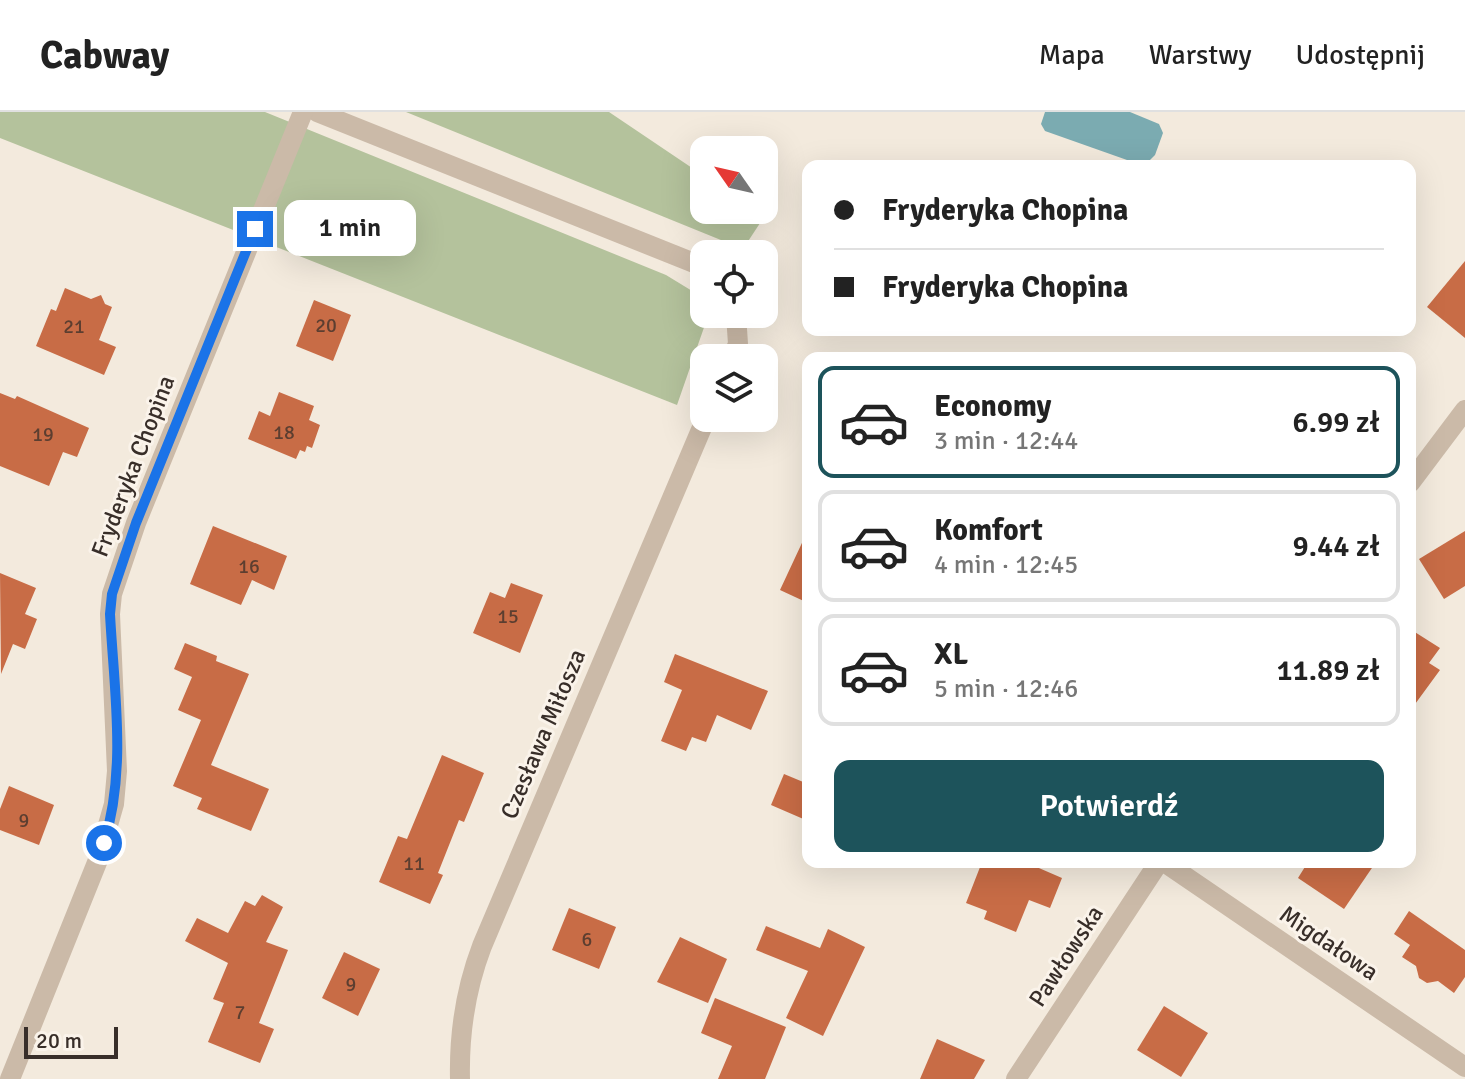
<!DOCTYPE html>
<html lang="pl">
<meta charset="utf-8">
<style>
:root{--surface:#fff;--page:#f2f2f2;--text:#222;--muted:#767676;--line:#e0e0e0;--accent:#1d535b}
body{margin:0;font-family:Signika,sans-serif;background:var(--page);color:var(--text);height:100vh;display:flex;flex-direction:column;font-size:30px;white-space:nowrap}
*{box-sizing:border-box;margin:0}
p{font-size:26px;color:var(--muted)}
.icon{flex:none;width:44px;height:44px;fill:none;stroke:currentColor;stroke-width:2;stroke-linecap:round;stroke-linejoin:round}
.map{position:relative;flex:1;overflow:hidden}
.drawer{position:absolute;left:802px;top:240px;width:614px;height:516px;display:flex;flex-direction:column;background:var(--surface);border-radius:16px;box-shadow:0 8px 32px #0002}
.drawer>*{flex:none}
.top-card{position:absolute;left:802px;top:48px;width:614px;height:176px;border-radius:16px;box-shadow:0 8px 32px #0002;display:grid;align-content:center;height:176px;padding:0 32px;background:var(--surface)}
.needle{width:52px;rotate:304deg}
.controls{position:absolute;left:690px;top:24px;display:grid;gap:16px}
.controls a{display:grid;place-items:center;width:88px;height:88px;border-radius:16px;background:var(--surface);box-shadow:0 8px 32px #0002;font-size:40px}
.scale{position:absolute;left:24px;bottom:20px;width:94px;box-sizing:border-box;padding-left:8px;border:4px solid #382e29;border-top:0;font-size:22px;line-height:28px;white-space:nowrap;color:#382e29;-webkit-text-stroke:6px #faf3ea;paint-order:stroke}
.end{position:absolute;width:36px;height:36px;margin:-18px;border:10px solid #1a73e8;background:#fff;box-shadow:0 0 0 4px #fff}
.from{border-radius:50%}
.bubble{position:absolute;height:56px;border-radius:16px;background:var(--surface);box-shadow:0 8px 32px #0002;font-size:26px;font-weight:600;line-height:56px;text-align:center}
.top-card b{display:flex;align-items:center;gap:28px;height:76px;font-size:30px}
.top-card b+b{border-top:2px solid var(--line)}
.top-card i{width:20px;height:20px;background:var(--text)}
ul{padding:14px 0 0;list-style:none}
li{display:flex;align-items:center;gap:24px;height:112px;margin:0 16px 12px;padding:0 16px;border:4px solid var(--line);border-radius:16px}
li div{flex:1}
li b{display:block;font-size:30px}
li em{font-style:normal;font-weight:600}
li.on{border-color:var(--accent)}
li>.icon{width:72px;height:72px;stroke-width:1.5}
.button{display:flex;gap:16px;margin-top:auto;padding:16px 32px}
.button a{flex:1;height:92px;border-radius:16px;background:var(--accent);color:#fff;font-size:32px;font-weight:600;line-height:92px;text-align:center}
header{display:flex;align-items:center;gap:48px;box-sizing:border-box;height:112px;padding:0 40px;background:var(--surface);border-bottom:2px solid var(--line)}
header strong{font-size:38px}
nav{display:flex;gap:44px;margin-inline-start:auto;font-size:28px}
.map>svg:first-child{display:block}
.green{fill:#b4c29c}
.water{fill:#7babb1}
.building{fill:#c86c46}
.lines{fill:none;stroke-linecap:round;stroke-linejoin:round}
.minor{stroke:#cbbaa8;stroke-width:20}
.route{stroke:#1a73e8;stroke-width:10}
.labels{text-anchor:middle;stroke-width:6;stroke-linejoin:round;paint-order:stroke}
.number-label{font-size:20px;fill:#5c3e30}
.street-label{font-size:24px;fill:#382e29;stroke:#faf3ea}
</style>
<header>
<strong>Cabway</strong>
<nav><a>Mapa</a><a>Warstwy</a><a>Udostępnij</a></nav>
</header>
<div class="map">
<svg width="1465" height="967" viewBox="0 0 1465 967">
<rect width="100%" height="100%" fill="#f3eadd"/>
<g class="green">
<path d="M 0,0 L 265,0 L 666,163 L 702,185 L 704,202 L 708,204 L 677,293 L 0,26 Z"/>
<path d="M 406,0 L 609,0 L 704,64 L 704,98 L 754,98 L 764,105 L 743,137 Z"/>
</g>
<path class="water" d="M 1045,0 L 1130,0 L 1159,12 L 1163,21 L 1155,43 L 1144,54 L 1045,19 L 1041,12 Z"/>
<g class="building">
<path d="M 1465,149 L 1465,226 L 1427,195 Z"/>
<path d="M 65,176 L 91,187 L 101,183 L 105,192 L 112,195 L 99,228 L 116,235 L 104,263 L 36,234 L 51,197 L 56,199 Z"/>
<path d="M 314,188 L 351,203 L 333,249 L 296,234 Z"/>
<path d="M 279,280 L 314,294 L 309,308 L 320,313 L 312,336 L 307,334 L 305,340 L 300,338 L 296,347 L 248,327 L 259,299 L 270,304 Z"/>
<path d="M 0,281 L 15,287 L 17,284 L 89,316 L 77,345 L 63,340 L 49,374 L 0,354 Z"/>
<path d="M 213,414 L 287,444 L 274,478 L 252,468 L 241,493 L 190,472 Z"/>
<path d="M 808,418 L 808,491 L 780,478 Z"/>
<path d="M 1465,419 L 1465,474 L 1444,487 L 1419,447 Z"/>
<path d="M 0,461 L 36,476 L 25,502 L 37,507 L 25,537 L 13,532 L 1,562 Z"/>
<path d="M 511,471 L 543,483 L 520,541 L 473,521 L 490,480 L 505,486 Z"/>
<path d="M 1410,517 L 1440,536 L 1429,551 L 1440,558 L 1410,599 Z"/>
<path d="M 185,531 L 217,544 L 216,549 L 249,562 L 211,653 L 269,677 L 251,719 L 197,697 L 202,686 L 173,674 L 201,608 L 178,598 L 192,565 L 174,557 Z"/>
<path d="M 675,542 L 768,579 L 751,618 L 717,603 L 706,630 L 692,625 L 686,639 L 661,629 L 682,578 L 664,570 Z"/>
<path d="M 442,643 L 484,661 L 464,710 L 459,708 L 438,761 L 443,763 L 430,792 L 379,770 L 398,724 L 407,727 Z"/>
<path d="M 784,662 L 808,672 L 808,709 L 771,693 Z"/>
<path d="M 9,674 L 54,693 L 39,733 L 0,718 L 0,697 Z"/>
<path d="M 982,750 L 1025,750 L 1062,766 L 1050,796 L 1029,788 L 1016,820 L 984,807 L 987,799 L 966,791 Z"/>
<path d="M 1308,750 L 1376,750 L 1344,797 L 1298,766 Z"/>
<path d="M 262,783 L 283,795 L 266,830 L 288,838 L 259,911 L 274,917 L 260,951 L 208,930 L 224,891 L 213,887 L 228,851 L 185,829 L 197,806 L 228,821 L 245,789 L 255,794 Z"/>
<path d="M 569,796 L 616,815 L 599,857 L 552,838 Z"/>
<path d="M 1409,799 L 1465,838 L 1465,865 L 1454,881 L 1438,869 L 1427,871 L 1419,866 L 1416,854 L 1402,845 L 1410,833 L 1394,822 Z"/>
<path d="M 766,814 L 820,836 L 828,817 L 865,835 L 823,924 L 786,906 L 808,859 L 756,838 Z"/>
<path d="M 680,825 L 727,847 L 708,891 L 657,870 Z"/>
<path d="M 344,840 L 380,857 L 358,904 L 322,886 Z"/>
<path d="M 715,886 L 786,915 L 765,967 L 718,967 L 732,934 L 701,921 Z"/>
<path d="M 1164,894 L 1208,921 L 1181,965 L 1137,938 Z"/>
<path d="M 937,927 L 985,948 L 974,967 L 920,967 Z"/>
</g>
<g class="lines">
<g class="minor">
<path d="M 317,0 L 704,155"/>
<path d="M 732,246 L 738,232 L 736,202"/>
<path d="M 1410,371 L 1465,298"/>
<path d="M 1164,750 L 1465,955"/>
<path d="M 10,967 L 98,748 L 114,692 L 117,659 L 110,502 L 112,482 L 136,411 L 303,0"/>
<path d="M 460,967 C 459,923 466,876 482,834 L 706,306"/>
<path d="M 1016,967 L 1159,750"/>
</g>
</g>
<g class="lines">
<path class="route" d="M 104,731 C 127,657 114,578 110,502 L 112,482 L 136,411 L 255,117"/>
</g>
<g class="labels">
<g class="number-label">
<text x="326" y="220">20</text>
<text x="74" y="221">21</text>
<text x="284" y="327">18</text>
<text x="43" y="329">19</text>
<text x="249" y="461">16</text>
<text x="508" y="511">15</text>
<text x="24" y="715">9</text>
<text x="414" y="758">11</text>
<text x="587" y="834">6</text>
<text x="351" y="879">9</text>
<text x="240" y="907">7</text>
</g>
<g class="street-label">
<text transform="translate(133 354) rotate(-69)" y="8">Fryderyka Chopina</text>
<text transform="translate(543 622) rotate(-67)" y="8">Czesława Miłosza</text>
<text transform="translate(1329 831) rotate(34)" y="8">Migdałowa</text>
<text transform="translate(1066 844) rotate(-57)" y="8">Pawłowska</text>
</g>
</g>
</svg>
<div class="controls">
<a><svg class="needle" viewBox="-14 -14 28 28"><path d="M0-13l5 13h-10z" fill="#e53935"/><path d="M0 13l5-13h-10z" fill="#767676"/></svg></a>
<a><svg class="icon" aria-label="locate" viewBox="0 0 24 24"><circle cx="12" cy="12" r="6"/><path d="M12 2v4M12 18v4M2 12h4M18 12h4"/></svg></a>
<a><svg class="icon" aria-label="layers" viewBox="0 0 24 24"><path d="M12 4l9 5-9 5-9-5zM3 14l9 5 9-5"/></svg></a>
</div>
<div class="scale">20 m</div>
<i class="end from" style="left:104px;top:731px"></i>
<i class="end" style="left:255px;top:117px"></i>
<div class="bubble" style="left:284px;top:88px;width:132px">1 min</div>
<div class="top-card">
<b><i class="from"></i>Fryderyka Chopina</b>
<b><i></i>Fryderyka Chopina</b>
</div>
<section class="drawer">
<ul>
<li class="on"><svg class="icon" aria-label="car" viewBox="0 0 24 24"><path d="M5 17H2v-5l4-1 3-4h7l3 4 3 1v5h-3M9 17h6M6 11h13"/><circle cx="7" cy="17" r="2"/><circle cx="17" cy="17" r="2"/></svg><div><b>Economy</b><p>3 min · 12:44</p></div><em>6.99 zł</em></li>
<li><svg class="icon" aria-label="car" viewBox="0 0 24 24"><path d="M5 17H2v-5l4-1 3-4h7l3 4 3 1v5h-3M9 17h6M6 11h13"/><circle cx="7" cy="17" r="2"/><circle cx="17" cy="17" r="2"/></svg><div><b>Komfort</b><p>4 min · 12:45</p></div><em>9.44 zł</em></li>
<li><svg class="icon" aria-label="car" viewBox="0 0 24 24"><path d="M5 17H2v-5l4-1 3-4h7l3 4 3 1v5h-3M9 17h6M6 11h13"/><circle cx="7" cy="17" r="2"/><circle cx="17" cy="17" r="2"/></svg><div><b>XL</b><p>5 min · 12:46</p></div><em>11.89 zł</em></li>
</ul>
<div class="button"><a>Potwierdź</a></div>
</section>
</div>
